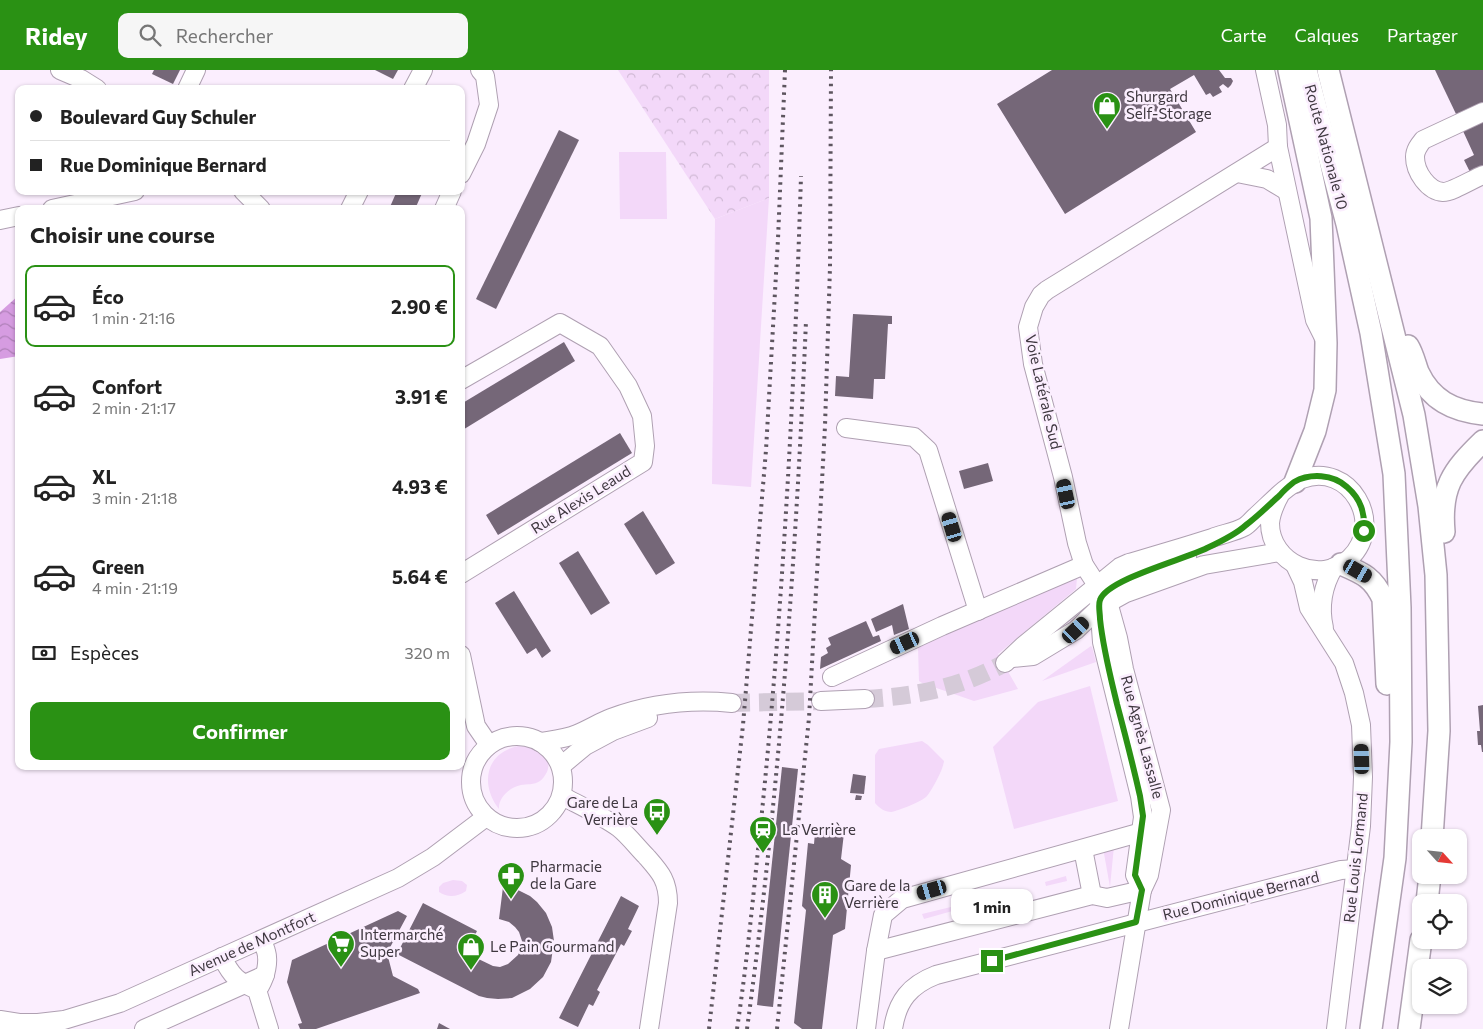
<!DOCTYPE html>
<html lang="fr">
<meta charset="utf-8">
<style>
:root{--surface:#fff;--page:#f6f6f6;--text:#222;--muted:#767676;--line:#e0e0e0;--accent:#2a9114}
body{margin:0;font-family:Commissioner,sans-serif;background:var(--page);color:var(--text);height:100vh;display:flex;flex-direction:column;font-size:19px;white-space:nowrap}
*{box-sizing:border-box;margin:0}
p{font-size:16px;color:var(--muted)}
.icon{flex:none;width:28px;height:28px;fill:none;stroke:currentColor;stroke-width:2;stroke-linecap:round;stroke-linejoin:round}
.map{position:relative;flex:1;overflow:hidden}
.drawer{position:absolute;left:15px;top:135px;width:450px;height:565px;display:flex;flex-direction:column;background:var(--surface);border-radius:10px;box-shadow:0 1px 4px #0004}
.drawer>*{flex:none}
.hud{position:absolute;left:15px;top:15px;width:450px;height:110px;border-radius:10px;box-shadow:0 1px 4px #0004;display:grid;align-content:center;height:110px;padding:0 15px;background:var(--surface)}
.needle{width:32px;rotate:117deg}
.buttons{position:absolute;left:1412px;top:759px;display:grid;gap:10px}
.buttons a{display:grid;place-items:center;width:55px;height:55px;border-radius:10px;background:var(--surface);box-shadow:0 1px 4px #0004;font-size:25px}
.end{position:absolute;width:22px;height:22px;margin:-11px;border:6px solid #2a9114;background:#fff;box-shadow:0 0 0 2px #fff}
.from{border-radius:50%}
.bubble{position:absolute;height:35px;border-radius:10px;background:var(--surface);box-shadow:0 1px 4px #0004;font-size:16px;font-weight:700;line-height:35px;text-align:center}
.car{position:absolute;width:15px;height:30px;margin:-15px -8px;border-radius:6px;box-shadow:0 0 4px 1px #0007;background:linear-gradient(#222 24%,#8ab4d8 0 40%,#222 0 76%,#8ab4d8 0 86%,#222 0)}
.hud b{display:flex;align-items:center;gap:18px;height:48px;font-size:19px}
.hud b+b{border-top:1px solid var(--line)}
.hud i{width:12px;height:12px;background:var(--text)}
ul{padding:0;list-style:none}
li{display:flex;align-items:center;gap:15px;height:82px;margin:0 10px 8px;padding:0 5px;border:2px solid transparent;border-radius:10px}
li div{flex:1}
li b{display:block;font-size:19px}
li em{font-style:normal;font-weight:700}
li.on{border-color:var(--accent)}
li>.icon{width:45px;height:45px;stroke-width:1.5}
h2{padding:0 15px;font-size:22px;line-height:60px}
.pay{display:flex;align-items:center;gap:12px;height:55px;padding:0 15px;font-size:19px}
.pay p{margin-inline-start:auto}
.button{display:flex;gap:10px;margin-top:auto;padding:10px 15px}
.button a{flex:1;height:58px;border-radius:10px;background:var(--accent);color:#fff;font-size:20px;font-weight:700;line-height:58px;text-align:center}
header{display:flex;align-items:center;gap:30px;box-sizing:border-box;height:70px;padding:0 25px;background:var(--accent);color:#fff}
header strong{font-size:24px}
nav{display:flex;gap:28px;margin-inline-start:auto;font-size:18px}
.search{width:350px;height:45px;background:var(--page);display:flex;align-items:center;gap:12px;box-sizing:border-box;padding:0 18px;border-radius:10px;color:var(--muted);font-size:19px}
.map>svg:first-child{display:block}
.green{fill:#f3d8f9}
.forest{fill:url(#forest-crowns)}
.water{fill:url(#water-waves)}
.building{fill:#756778}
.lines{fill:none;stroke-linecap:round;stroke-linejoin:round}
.minor-tunnel{stroke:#d5cad8;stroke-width:18;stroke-dasharray:18 9;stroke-linecap:butt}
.minor-casing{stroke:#afa0b2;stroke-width:20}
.major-casing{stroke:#afa0b2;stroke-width:24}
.minor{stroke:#fff;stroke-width:18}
.major{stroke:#fff;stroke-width:21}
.rail{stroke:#5d555f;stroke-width:4;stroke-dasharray:2.5 5;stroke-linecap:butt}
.route{stroke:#2a9114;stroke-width:6}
.labels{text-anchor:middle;stroke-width:5;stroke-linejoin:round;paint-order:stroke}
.poi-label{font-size:15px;fill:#3f3840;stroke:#fbeefe;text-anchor:start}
.street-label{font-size:15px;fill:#3f3840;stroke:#fbeefe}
</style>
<header>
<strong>Ridey</strong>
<div class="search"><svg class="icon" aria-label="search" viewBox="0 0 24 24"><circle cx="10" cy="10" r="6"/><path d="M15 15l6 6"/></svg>Rechercher</div>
<nav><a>Carte</a><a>Calques</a><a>Partager</a></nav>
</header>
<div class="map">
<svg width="1483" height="959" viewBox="0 0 1483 959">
<defs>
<pattern id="forest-crowns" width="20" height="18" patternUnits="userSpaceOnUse" patternTransform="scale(1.25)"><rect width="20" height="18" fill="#f3d8f9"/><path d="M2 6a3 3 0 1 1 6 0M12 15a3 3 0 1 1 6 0" fill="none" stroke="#d1bad6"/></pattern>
<pattern id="water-waves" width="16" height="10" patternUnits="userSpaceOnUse" patternTransform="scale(1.25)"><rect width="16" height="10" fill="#d69ce1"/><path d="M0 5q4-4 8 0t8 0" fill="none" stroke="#af80b8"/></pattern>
</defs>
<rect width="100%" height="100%" fill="#fbeefe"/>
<g class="green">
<path d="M 619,82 L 666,82 L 667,149 L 620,149 Z"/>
<path d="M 769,128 L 751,417 L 712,414 L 715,149 Z"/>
<path d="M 1075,503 L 1077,508 L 1076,519 L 998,584 L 1018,619 L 974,631 L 922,613 L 919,611 L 918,578 Z"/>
<path d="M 1091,576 L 1092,577 L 1096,592 L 1042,611 Z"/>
<path d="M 1090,616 L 1118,731 L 1014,759 L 993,677 L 1038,632 Z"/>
<path d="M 922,671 L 928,675 L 944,691 C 943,700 933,718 927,726 C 923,731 898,741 891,742 C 885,742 879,738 875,733 L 875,685 L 879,679 Z"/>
<path d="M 518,676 C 532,677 554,684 547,702 C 545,705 543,709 540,711 C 534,715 527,714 521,715 C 510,717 498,728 499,739 C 480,715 485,683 518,676 Z"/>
<path d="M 1114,776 L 1110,817 L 1103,778 Z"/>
<path d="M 1066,806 L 1067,811 L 1046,816 L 1045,812 Z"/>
<path d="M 453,810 L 462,811 L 467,815 L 466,821 C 457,827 448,828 439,822 L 439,817 L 443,813 Z"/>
<path d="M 955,836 L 956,840 L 924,849 L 922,844 Z"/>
</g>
<path class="forest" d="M 618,0 L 769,0 L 769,128 L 715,149 Z"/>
<path class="water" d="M 19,225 L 19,286 L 0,289 L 0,242 Z"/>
<g class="building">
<path d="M 154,0 L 180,0 L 173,14 L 152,4 Z"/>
<path d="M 375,0 L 398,0 L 393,9 Z"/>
<path d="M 1052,0 L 1219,0 L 1225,8 L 1231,8 L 1233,11 L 1231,15 L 1228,18 L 1223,14 L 1219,17 L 1222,22 L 1213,27 L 1210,23 L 1206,25 L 1194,5 L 1170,19 L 1196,62 L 1065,144 L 997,34 Z"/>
<path d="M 1435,0 L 1483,0 L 1483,32 L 1456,44 Z"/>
<path d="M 1483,51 L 1483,97 L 1470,102 L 1464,90 L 1474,85 L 1463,61 Z"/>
<path d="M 559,60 L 579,70 L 496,239 L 476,229 Z"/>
<path d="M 397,121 L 423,121 L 415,139 L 389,139 Z"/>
<path d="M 853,244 L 892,246 L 892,254 L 888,254 L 885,309 L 874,309 L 873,329 L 835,326 L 836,306 L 849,307 Z"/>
<path d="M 564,272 L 575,291 L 461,361 L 461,334 Z"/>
<path d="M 620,363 L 632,383 L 498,465 L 486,445 Z"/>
<path d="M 988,393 L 993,411 L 964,419 L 959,401 Z"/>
<path d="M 643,441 L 675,493 L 656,505 L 624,454 Z"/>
<path d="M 578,481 L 610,533 L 591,545 L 559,493 Z"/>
<path d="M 514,521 L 551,581 L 542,588 L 536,578 L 527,584 L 495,533 Z"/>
<path d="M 903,534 L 909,559 L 894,565 L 892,555 L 876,562 L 871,549 Z"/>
<path d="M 866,551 L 873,567 L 879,565 L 881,571 L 820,599 L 821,587 L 828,583 L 826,578 L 831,575 L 828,568 Z"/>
<path d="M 1483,635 L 1483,682 L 1482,682 L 1481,675 L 1478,675 L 1477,661 L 1480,661 L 1478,636 Z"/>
<path d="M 782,697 L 798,699 L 773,937 L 757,935 Z"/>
<path d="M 853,704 L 866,706 L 864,724 L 850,723 Z"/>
<path d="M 856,725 L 862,726 L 861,730 L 855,730 Z"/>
<path d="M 833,755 L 844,763 L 841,789 L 851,795 L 845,859 L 833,865 L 822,959 L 802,959 L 794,953 L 806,840 L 802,836 L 808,773 L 814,774 L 815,762 Z"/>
<path d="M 503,817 L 518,820 L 530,826 L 537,832 L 546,843 L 552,857 L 554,871 L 551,892 L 543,907 L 530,919 L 512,928 L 498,929 L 487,928 L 479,926 L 397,884 L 423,833 L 477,861 L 466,883 L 493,896 L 500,897 L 508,894 L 518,885 L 523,874 L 519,862 L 515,857 L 509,852 L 499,849 Z"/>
<path d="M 1008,821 L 1010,828 L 994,833 L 992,825 Z"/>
<path d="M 621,826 L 639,836 L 628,859 L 632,861 L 624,876 L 621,874 L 597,920 L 600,922 L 593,936 L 589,934 L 578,957 L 559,948 Z"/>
<path d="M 398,841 L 407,846 L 387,883 L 393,906 L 418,919 L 420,923 L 316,959 L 300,959 L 298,954 L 302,953 L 287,912 L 292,890 Z"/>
<path d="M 439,953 L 450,959 L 437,959 Z"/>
</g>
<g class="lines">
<g class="minor-tunnel">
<path d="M 865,629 C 918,626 958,618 1005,593"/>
<path d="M 732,633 L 821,631"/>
</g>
<defs>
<g id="minor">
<path d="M 60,0 L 81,9 L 97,19"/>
<path d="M 1265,0 L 1277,55 L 1278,77 L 1315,250 L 1323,266"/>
<path d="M 187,19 L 196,0"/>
<path d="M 413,19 L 423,0"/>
<path d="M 1483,42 L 1423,70 C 1419,75 1415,80 1415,87 C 1415,102 1428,121 1443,122 C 1452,122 1473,109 1483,105"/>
<path d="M 1237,103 L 1267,109 L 1287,121"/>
<path d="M 461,104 L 476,74 L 489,35 L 485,6 L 480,0"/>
<path d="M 243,121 L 261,139"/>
<path d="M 52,139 L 135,121"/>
<path d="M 350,139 L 359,121"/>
<path d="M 444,139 L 452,121"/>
<path d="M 0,150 L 19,146"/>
<path d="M 461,310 L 560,253 L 600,276 L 628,316 L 642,346 L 645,376 L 643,392 L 461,504"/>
<path d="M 846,358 L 914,367 L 928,380 L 978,541"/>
<path d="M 1295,495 L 1303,512 L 1309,538 L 1344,593 L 1354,623 L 1361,655 L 1363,707 L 1361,756 L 1336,959"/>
<path d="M 1324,558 C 1319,536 1322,517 1334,497"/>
<path d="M 461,585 L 476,656 L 489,675"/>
<path d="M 1012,588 L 1033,586 L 1076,560 L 1099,538 L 1126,523 L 1204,495 L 1280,482"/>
<path d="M 1005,593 L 1023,576 L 1120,497 L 1129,493 C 1156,485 1184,477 1212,468 C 1222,464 1235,462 1244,457 C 1248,455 1252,450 1255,447 C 1269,435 1285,416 1302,409 C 1349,391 1386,453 1350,488 C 1320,516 1270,493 1270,453 C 1271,442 1275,434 1280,425"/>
<path d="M 832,607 L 942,556 L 1084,495"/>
<path d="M 821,631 L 865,629"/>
<circle cx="517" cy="712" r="46"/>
<path d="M 540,672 C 552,670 565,669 577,664 C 589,659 600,652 611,648 C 651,633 691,629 732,633"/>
<path d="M 561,696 L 585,676 L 613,661 L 648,648"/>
<path d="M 562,726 C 581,736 601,745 619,758 C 629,766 637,777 646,786 C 660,802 668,810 668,833 L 649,959"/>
<path d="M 1083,779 L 1092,825"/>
<path d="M 1142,820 L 1135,805 L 1143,747 L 1140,726 L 1102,572 L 1099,531 L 1103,524 L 1126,509 L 1187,487"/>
<path d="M 876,881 L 1092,825 L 1107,828 L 1142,820"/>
<path d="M 222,887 C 232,907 237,911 257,920 L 269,959"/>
<path d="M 260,916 C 266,906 269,891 266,881 C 265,877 263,873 261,870"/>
<path d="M 0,950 L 19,953 L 38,953 L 64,950 L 120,933 L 398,808 L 433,787 L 486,747"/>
<path d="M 144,959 L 265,905"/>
<path d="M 866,959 L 876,881 L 883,845 L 902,829 L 1142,762"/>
<path d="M 893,959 C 897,931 910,915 936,905 L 1341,800 L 1356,799"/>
<path d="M 1119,959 L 1142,820 L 1149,805 L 1161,740 L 1124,599 L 1118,568 L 1108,532 L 1084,495 L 1077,473 L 1063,407 L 1033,294 L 1028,257 L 1034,237 L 1041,225 L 1047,220 L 1278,77"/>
</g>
<g id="major">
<path d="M 1289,0 L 1321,148 L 1326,273 L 1325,320 L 1315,361 L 1295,412"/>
<path d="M 1306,0 L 1347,154 L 1371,263 L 1394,404 L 1400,538 L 1401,672 L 1395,788 L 1371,959"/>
<path d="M 1328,0 L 1414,345 L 1429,436 L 1436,505 L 1439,661 L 1432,768"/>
<path d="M 1408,276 C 1413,284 1415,294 1418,302 C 1431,330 1453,341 1483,344"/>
<path d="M 1444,462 C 1440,418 1452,401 1483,371"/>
<path d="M 1341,494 C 1362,503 1373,507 1383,529 L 1387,614"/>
<path d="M 1427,832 L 1430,805"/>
<path d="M 1409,959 L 1421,870"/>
</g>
</defs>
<use href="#minor" class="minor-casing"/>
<use href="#major" class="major-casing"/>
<use href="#minor" class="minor"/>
<use href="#major" class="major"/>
<g class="rail">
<path d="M 709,959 L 743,655 L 766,380 L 778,169 L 785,0"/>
<path d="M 737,959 C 746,899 752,839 758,780 C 782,556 794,331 801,106"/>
<path d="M 747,959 C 779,724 796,488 806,251"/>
<path d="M 777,959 L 809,648 L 817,503 L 825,356 L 830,197 L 831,0"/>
</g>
</g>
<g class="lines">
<path class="route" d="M 992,891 L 1136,852 L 1142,820 L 1135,805 L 1143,746 L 1140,726 C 1133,695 1125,664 1117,634 C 1110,605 1103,578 1100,549 C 1100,543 1098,535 1100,530 C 1107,509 1186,489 1207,478 C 1220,472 1235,465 1246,455 C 1258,446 1269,435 1280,425 C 1284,420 1289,416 1294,412 C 1310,403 1333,404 1347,417 C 1361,429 1365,443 1364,461"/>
</g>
<defs>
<symbol id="shop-pin" viewBox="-11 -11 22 30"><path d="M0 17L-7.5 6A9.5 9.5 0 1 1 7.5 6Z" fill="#2a9114" stroke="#fbeefe"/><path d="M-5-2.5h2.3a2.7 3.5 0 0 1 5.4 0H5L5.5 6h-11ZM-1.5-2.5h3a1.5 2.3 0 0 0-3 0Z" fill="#fff"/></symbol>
<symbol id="bus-pin" viewBox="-11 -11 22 30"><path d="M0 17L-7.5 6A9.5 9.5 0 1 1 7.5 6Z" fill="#2a9114" stroke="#fbeefe"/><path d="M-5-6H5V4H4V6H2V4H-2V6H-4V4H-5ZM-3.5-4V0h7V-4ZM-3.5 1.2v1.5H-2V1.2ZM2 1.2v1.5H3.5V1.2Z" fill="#fff"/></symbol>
<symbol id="station-pin" viewBox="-11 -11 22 30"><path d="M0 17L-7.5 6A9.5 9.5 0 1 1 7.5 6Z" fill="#2a9114" stroke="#fbeefe"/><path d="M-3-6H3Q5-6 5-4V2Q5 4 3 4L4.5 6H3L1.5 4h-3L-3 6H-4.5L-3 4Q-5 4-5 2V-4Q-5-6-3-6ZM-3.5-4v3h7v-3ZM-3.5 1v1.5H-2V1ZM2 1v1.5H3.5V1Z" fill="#fff"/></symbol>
<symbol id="pharmacy-pin" viewBox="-11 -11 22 30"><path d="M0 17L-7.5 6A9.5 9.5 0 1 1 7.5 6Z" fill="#2a9114" stroke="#fbeefe"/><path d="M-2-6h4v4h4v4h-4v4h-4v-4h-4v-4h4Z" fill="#fff"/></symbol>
<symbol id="building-pin" viewBox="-11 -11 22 30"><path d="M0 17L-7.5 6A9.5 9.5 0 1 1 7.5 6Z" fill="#2a9114" stroke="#fbeefe"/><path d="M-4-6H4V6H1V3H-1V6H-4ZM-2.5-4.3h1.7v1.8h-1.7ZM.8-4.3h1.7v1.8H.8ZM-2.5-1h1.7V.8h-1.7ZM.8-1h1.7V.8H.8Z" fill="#fff"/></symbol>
<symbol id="supermarket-pin" viewBox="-11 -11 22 30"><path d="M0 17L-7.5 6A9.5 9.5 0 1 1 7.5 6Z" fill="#2a9114" stroke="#fbeefe"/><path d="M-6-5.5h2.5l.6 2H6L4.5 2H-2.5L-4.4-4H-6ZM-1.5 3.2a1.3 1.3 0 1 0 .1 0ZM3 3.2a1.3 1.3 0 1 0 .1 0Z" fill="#fff"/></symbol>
</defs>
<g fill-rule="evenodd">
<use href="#shop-pin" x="1091" y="20" width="32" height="43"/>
<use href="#bus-pin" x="641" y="726" width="32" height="43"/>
<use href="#station-pin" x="747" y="744" width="32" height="43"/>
<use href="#pharmacy-pin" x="495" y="790" width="32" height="43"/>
<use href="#building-pin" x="809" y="809" width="32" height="43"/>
<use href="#supermarket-pin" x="325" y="858" width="32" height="43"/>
<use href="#shop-pin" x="455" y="861" width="32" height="43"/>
</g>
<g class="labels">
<g class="poi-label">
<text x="1126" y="32">Shurgard<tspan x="1126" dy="17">Self-Storage</tspan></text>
<text x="638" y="738" text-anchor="end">Gare de La<tspan x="638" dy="17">Verrière</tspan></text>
<text x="782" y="765">La Verrière</text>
<text x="530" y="802">Pharmacie<tspan x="530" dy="17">de la Gare</tspan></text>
<text x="844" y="821">Gare de la<tspan x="844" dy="17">Verrière</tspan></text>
<text x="360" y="870">Intermarché<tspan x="360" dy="17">Super</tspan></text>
<text x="490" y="882">Le Pain Gourmand</text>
</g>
<g class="street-label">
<text transform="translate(1326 77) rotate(75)" y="5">Route Nationale 10</text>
<text transform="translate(1043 322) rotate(77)" y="5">Voie Latérale Sud</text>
<text transform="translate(581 430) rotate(-32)" y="5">Rue Alexis Leaud</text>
<text transform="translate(1142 667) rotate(75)" y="5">Rue Agnès Lassalle</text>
<text transform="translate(1356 788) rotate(-84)" y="5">Rue Louis Lormand</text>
<text transform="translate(1241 826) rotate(-14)" y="5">Rue Dominique Bernard</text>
<text transform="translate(252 874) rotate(-24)" y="5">Avenue de Montfort</text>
</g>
</g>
</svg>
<div class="buttons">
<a><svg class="needle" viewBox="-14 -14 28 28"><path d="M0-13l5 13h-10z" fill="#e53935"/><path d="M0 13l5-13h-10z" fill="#767676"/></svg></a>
<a><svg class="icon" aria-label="locate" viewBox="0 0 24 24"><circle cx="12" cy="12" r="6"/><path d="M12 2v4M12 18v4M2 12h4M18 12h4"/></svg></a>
<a><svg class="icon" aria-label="layers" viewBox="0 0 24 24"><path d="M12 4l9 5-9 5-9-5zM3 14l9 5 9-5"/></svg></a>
</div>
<i class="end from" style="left:1364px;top:461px"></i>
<i class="end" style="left:992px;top:891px"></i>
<div class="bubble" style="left:951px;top:819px;width:82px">1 min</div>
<i class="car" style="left:1066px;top:424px;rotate:348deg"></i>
<i class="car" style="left:952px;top:457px;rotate:343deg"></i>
<i class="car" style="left:1358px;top:501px;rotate:120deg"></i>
<i class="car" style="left:1076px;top:560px;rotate:47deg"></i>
<i class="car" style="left:905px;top:573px;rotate:245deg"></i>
<i class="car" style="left:1362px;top:689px;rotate:358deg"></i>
<i class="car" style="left:932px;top:820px;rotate:254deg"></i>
<div class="hud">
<b><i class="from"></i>Boulevard Guy Schuler</b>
<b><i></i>Rue Dominique Bernard</b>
</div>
<section class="drawer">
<h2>Choisir une course</h2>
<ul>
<li class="on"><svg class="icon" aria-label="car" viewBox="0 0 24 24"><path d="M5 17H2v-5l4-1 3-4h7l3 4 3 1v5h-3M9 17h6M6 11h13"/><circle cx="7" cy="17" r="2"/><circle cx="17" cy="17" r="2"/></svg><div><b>Éco</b><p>1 min · 21:16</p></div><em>2.90 €</em></li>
<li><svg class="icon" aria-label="car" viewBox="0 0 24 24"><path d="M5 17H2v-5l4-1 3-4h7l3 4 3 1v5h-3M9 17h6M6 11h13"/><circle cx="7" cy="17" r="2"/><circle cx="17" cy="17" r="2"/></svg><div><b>Confort</b><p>2 min · 21:17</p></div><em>3.91 €</em></li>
<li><svg class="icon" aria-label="car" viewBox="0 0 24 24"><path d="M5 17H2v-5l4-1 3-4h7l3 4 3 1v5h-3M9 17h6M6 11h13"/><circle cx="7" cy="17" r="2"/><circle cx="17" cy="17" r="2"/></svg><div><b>XL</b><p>3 min · 21:18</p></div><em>4.93 €</em></li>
<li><svg class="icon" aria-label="car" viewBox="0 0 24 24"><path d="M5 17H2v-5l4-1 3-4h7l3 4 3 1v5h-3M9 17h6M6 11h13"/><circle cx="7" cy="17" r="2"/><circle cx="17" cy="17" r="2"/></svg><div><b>Green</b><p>4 min · 21:19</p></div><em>5.64 €</em></li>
</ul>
<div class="pay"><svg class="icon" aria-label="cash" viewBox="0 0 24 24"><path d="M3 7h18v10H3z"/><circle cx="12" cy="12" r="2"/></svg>Espèces<p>320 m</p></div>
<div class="button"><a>Confirmer</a></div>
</section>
</div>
